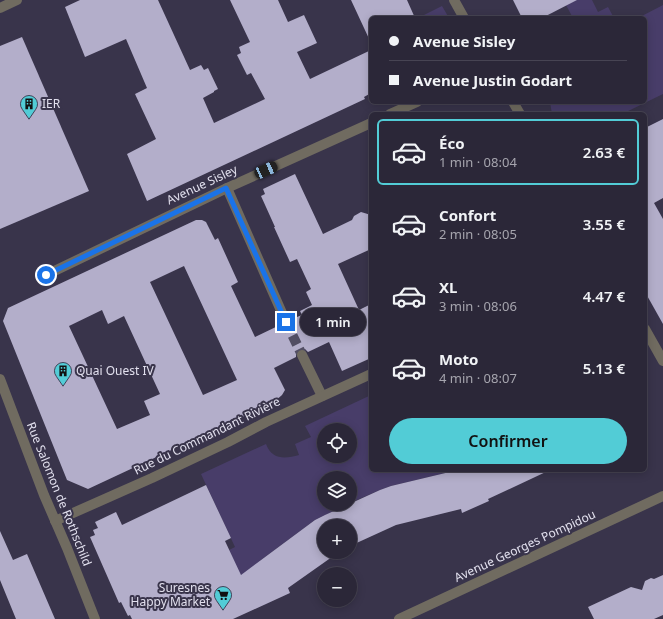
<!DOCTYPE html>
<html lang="fr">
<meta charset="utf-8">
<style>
:root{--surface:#2b2738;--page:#373343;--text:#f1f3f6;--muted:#a6a5ae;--line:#474453;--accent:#52ccd6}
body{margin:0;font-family:"Noto Sans",sans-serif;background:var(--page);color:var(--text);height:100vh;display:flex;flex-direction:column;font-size:15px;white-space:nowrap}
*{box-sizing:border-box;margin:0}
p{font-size:13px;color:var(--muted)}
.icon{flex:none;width:22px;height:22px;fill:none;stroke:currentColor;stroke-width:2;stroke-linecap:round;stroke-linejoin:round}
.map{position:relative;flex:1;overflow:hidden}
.side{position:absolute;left:369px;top:112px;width:278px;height:360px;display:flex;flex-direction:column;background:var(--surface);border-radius:6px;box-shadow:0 2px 10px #0003,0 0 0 1px var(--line)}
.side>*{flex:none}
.guide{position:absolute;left:369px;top:16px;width:278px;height:88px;border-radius:6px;box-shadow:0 2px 10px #0003,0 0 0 1px var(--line);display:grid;align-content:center;height:88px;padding:0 20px;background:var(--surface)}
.fabs{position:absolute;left:317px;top:423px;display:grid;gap:8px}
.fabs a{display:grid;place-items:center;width:40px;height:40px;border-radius:50%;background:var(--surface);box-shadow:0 2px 10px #0003,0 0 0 1px var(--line);font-size:20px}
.end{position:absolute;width:18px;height:18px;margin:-9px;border:5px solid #1a73e8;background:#fff;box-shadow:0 0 0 2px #fff}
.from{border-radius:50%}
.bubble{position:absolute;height:28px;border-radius:14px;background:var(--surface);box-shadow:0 2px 10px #0003,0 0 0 1px var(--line);font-size:13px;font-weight:600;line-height:28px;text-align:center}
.car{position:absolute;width:12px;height:24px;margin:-12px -6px;border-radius:5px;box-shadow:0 0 3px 1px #0007;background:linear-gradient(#222 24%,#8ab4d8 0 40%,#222 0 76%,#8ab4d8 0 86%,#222 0)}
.guide b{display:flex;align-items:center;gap:14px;height:38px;font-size:15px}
.guide b+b{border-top:1px solid var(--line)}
.guide i{width:10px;height:10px;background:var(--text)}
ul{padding:7px 0 0;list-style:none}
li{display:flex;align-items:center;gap:12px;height:66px;margin:0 8px 6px;padding:0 12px;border:2px solid transparent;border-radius:6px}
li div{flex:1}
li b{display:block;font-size:15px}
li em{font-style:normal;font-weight:600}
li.selected{border-color:var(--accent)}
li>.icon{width:36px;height:36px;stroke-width:1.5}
.primary-button{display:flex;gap:8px;margin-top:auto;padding:8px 20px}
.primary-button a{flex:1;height:46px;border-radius:24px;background:var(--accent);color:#111;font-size:16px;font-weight:600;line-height:46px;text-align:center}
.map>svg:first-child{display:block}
.green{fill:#483d69;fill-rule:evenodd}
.building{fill:#b3aeca;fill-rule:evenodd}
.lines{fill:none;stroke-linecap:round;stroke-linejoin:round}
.minor-tunnel{stroke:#524e63;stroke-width:10;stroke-dasharray:10 5;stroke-linecap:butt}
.minor{stroke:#706b60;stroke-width:10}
.route{stroke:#1a73e8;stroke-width:5}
.labels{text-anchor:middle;stroke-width:4;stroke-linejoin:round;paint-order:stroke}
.poi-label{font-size:12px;fill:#e2e0ee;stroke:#39344b;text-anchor:start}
.street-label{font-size:12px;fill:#e2e0ee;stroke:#39344b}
</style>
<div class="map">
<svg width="663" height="619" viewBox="0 0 663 619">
<rect width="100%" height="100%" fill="#39344b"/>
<g class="green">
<path d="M 576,0 L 592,0 L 598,12 L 608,7 L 614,18 L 573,18 L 566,5 Z"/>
<path d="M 663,5 L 663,94 L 622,114 L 552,114 L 550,102 L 645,102 L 645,18 L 638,18 Z"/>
<path d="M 442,6 L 449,18 L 418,18 Z"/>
<path d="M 371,395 L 371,470 L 458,470 L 391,486 L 380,490 L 350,503 L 350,478 L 324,478 L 324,504 L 349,504 L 315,520 L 261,560 L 244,585 L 229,550 L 235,547 L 201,474 L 266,444 C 272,460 285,459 299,455 L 295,444 L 311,437 L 305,426 ZM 324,430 L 350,430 L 350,456 L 324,456 Z"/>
</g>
<g class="building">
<path d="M 80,0 L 158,0 L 190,70 L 201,65 L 204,70 L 208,68 L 218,89 L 214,91 L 214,92 L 203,98 L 214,123 L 265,99 L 251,73 L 247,75 L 237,55 L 241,53 L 239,47 L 250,42 L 230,0 L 278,0 L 288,22 L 304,15 L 317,43 L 297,52 L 310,79 L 371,50 L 371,93 L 364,97 L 365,99 L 147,201 L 127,154 L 156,139 L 135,94 L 147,88 L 126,39 L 85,57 L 65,7 Z"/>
<path d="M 351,0 L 407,0 L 415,18 L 371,18 L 371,43 Z"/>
<path d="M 513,0 L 577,0 L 542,18 L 522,18 Z"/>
<path d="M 22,37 L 89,191 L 0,229 L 0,46 Z"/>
<path d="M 663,119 L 663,198 L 654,203 L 663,219 L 663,324 L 645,292 L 645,128 Z"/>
<path d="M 295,174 L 323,234 L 352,220 L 354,216 L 361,212 L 371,215 L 371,249 L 338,264 L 359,310 L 371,304 L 371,358 L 342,371 L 329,342 L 308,352 L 305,349 L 300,349 L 296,352 L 296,357 L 274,368 L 285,390 L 282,395 L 274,402 L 88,489 L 67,480 L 3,321 L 8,308 L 196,220 L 202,220 L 206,222 L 215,240 L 218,238 L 238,282 L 231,286 L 255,337 L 280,325 L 282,327 L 285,328 L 289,328 L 292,323 L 292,319 L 302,315 L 300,311 L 312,305 L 306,292 L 311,289 L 297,259 L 290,262 L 274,227 L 275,227 L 261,196 L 265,194 L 263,189 ZM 184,266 L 237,380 L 203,395 L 150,282 ZM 102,310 L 108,324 L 124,316 L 160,394 L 144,401 L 150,415 L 117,429 L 69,326 Z"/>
<path d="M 458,470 L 550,470 L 488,499 L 489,501 L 462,513 L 461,509 L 396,525 L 350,546 L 350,526 L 324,526 L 324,552 L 339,552 L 288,588 L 290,593 L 233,619 L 132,619 L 130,615 L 128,616 L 121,602 L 119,603 L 90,537 L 95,535 L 93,530 L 98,528 L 95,522 L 116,512 L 122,525 L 206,485 L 231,538 L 225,541 L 241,575 L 315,520 L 325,515 L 380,490 L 391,486 Z"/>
<path d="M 0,531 L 13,560 L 27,554 L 55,619 L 16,619 L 0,580 Z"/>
<path d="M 663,575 L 663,615 L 654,619 L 594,619 L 588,607 L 631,587 L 642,590 L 645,581 L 651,578 L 654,579 Z"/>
</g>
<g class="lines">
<path class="minor-tunnel" d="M 286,322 L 302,355"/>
<g class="minor">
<path d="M 454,0 L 464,18"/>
<path d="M 0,8 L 17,0"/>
<path d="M 513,102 L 520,114"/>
<path d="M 390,114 L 417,102"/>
<path d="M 227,188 L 286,322"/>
<path d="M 46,275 L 227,188 L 371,123"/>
<path d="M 645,329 L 663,361"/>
<path d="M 302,355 L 322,396"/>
<path d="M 0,379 L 44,495 L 67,548 L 95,619"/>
<path d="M 55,521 L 152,478 L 228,442 L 266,422 L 371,374"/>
<path d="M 399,619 L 663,496"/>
</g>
</g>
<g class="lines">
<path class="route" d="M 46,275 L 226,188 L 286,322"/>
</g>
<defs>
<symbol id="building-pin" viewBox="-11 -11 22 30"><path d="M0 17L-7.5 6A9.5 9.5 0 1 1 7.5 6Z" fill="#52ccd6" stroke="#39344b"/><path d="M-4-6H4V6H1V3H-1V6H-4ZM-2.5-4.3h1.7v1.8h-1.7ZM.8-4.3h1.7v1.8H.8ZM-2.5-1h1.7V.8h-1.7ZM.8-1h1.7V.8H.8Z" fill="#111"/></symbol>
<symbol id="supermarket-pin" viewBox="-11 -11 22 30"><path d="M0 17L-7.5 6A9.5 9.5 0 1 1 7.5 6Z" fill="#52ccd6" stroke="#39344b"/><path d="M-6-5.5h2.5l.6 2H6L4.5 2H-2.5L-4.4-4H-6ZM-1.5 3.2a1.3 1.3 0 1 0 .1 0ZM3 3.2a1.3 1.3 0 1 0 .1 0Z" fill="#111"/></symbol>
</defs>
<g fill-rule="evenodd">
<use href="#building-pin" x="19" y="94" width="20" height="27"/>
<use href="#building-pin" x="53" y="361" width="20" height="27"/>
<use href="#supermarket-pin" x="213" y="585" width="20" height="27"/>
</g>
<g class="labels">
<g class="poi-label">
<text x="42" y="108">IER</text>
<text x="76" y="375">Quai Ouest IV</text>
<text x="210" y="592" text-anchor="end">Suresnes<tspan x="210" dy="14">Happy Market</tspan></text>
</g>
<g class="street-label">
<text transform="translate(202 185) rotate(-25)" y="4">Avenue Sisley</text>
<text transform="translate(207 436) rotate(-26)" y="4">Rue du Commandant Rivière</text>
<text transform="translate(59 494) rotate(68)" y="4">Rue Salomon de Rothschild</text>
<text transform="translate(525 546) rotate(-25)" y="4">Avenue Georges Pompidou</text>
</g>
</g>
</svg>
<div class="fabs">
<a><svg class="icon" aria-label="locate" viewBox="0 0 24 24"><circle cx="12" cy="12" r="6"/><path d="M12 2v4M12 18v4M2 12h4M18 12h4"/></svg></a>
<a><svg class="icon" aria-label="layers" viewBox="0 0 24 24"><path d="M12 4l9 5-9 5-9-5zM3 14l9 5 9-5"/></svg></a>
<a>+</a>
<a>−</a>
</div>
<i class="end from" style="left:46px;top:275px"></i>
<i class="end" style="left:286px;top:322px"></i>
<div class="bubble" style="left:300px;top:308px;width:66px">1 min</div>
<i class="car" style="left:266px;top:170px;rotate:66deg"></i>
<div class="guide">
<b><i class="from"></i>Avenue Sisley</b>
<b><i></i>Avenue Justin Godart</b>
</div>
<section class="side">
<ul>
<li class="selected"><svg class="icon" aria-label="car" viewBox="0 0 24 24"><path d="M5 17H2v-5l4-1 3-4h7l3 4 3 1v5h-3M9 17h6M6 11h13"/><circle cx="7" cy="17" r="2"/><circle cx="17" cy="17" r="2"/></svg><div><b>Éco</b><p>1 min · 08:04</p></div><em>2.63 €</em></li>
<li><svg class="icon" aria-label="car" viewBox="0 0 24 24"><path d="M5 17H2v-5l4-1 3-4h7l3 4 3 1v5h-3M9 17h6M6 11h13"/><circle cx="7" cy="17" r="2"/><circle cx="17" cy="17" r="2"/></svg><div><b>Confort</b><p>2 min · 08:05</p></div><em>3.55 €</em></li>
<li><svg class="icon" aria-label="car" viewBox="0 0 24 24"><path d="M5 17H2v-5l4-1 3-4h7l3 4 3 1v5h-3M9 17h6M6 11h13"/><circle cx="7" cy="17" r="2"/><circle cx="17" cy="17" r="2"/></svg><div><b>XL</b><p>3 min · 08:06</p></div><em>4.47 €</em></li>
<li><svg class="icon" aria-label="car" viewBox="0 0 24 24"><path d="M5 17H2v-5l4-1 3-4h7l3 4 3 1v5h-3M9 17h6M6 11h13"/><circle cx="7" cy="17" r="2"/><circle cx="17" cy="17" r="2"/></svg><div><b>Moto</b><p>4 min · 08:07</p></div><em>5.13 €</em></li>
</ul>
<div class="primary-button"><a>Confirmer</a></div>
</section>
</div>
